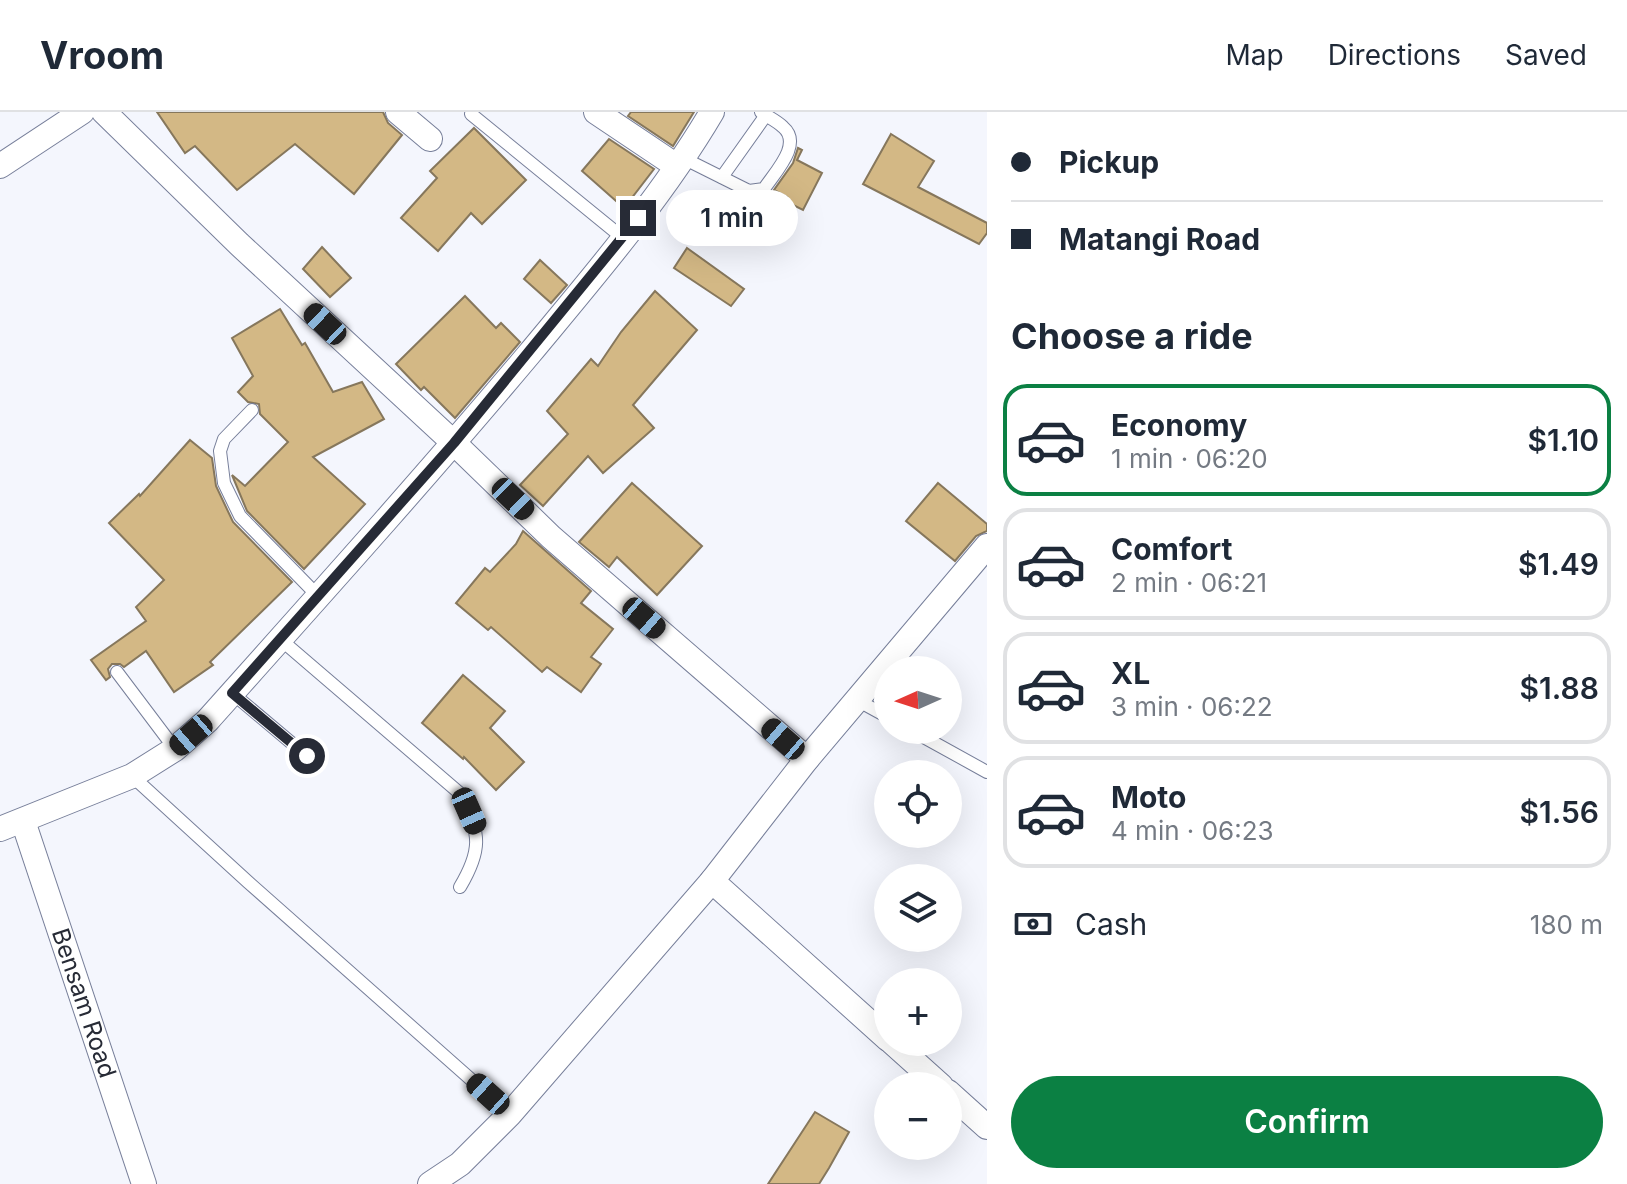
<!DOCTYPE html>
<meta charset="utf-8">
<style>
:root{--surface:#fff;--page:#f6f6f7;--text:#1f2937;--muted:#747a83;--line:#e0e1e3;--accent:#0b8043}
body{margin:0;font-family:Inter,sans-serif;background:var(--page);color:var(--text);height:100vh;display:flex;flex-direction:column;font-size:30px;white-space:nowrap}
*{box-sizing:border-box;margin:0}
p{font-size:26px;color:var(--muted)}
.icon{flex:none;width:44px;height:44px;fill:none;stroke:currentColor;stroke-width:2;stroke-linecap:round;stroke-linejoin:round}
.map{position:relative;flex:1;overflow:hidden}
.drawer{display:flex;flex-direction:column;background:var(--surface);width:640px}
.drawer>*{flex:none}
.banner{display:grid;align-content:center;height:176px;padding:0 24px;background:var(--surface)}
.needle{width:52px;rotate:267deg}
.fabs{position:absolute;left:874px;top:544px;display:grid;gap:16px}
.fabs a{display:grid;place-items:center;width:88px;height:88px;border-radius:50%;background:var(--surface);box-shadow:0 8px 32px #0002;font-size:40px}
.end{position:absolute;width:36px;height:36px;margin:-18px;border:10px solid #272b36;background:#fff;box-shadow:0 0 0 4px #fff}
.from{border-radius:50%}
.bubble{position:absolute;height:56px;border-radius:28px;background:var(--surface);box-shadow:0 8px 32px #0002;font-size:26px;font-weight:600;line-height:56px;text-align:center}
.car{position:absolute;width:24px;height:48px;margin:-24px -12px;border-radius:10px;box-shadow:0 0 6px 2px #0007;background:linear-gradient(#222 24%,#8ab4d8 0 40%,#222 0 76%,#8ab4d8 0 86%,#222 0)}
.banner b{display:flex;align-items:center;gap:28px;height:76px;font-size:30px}
.banner b+b{border-top:2px solid var(--line)}
.banner i{width:20px;height:20px;background:var(--text)}
ul{padding:0;list-style:none}
li{display:flex;align-items:center;gap:24px;height:112px;margin:0 16px 12px;padding:0 8px;border:4px solid var(--line);border-radius:24px}
li div{flex:1}
li b{display:block;font-size:30px}
li em{font-style:normal;font-weight:600}
li.on{border-color:var(--accent)}
li>.icon{width:72px;height:72px;stroke-width:1.5}
h2{padding:0 24px;font-size:36px;line-height:96px}
.pay{display:flex;align-items:center;gap:20px;height:88px;padding:0 24px;font-size:30px}
.pay p{margin-inline-start:auto}
.button{display:flex;gap:16px;margin-top:auto;padding:16px 24px}
.button a{flex:1;height:92px;border-radius:48px;background:var(--accent);color:#fff;font-size:32px;font-weight:600;line-height:92px;text-align:center}
header{display:flex;align-items:center;gap:48px;box-sizing:border-box;height:112px;padding:0 40px;background:var(--surface);border-bottom:2px solid var(--line)}
header strong{font-size:38px}
nav{display:flex;gap:44px;margin-inline-start:auto;font-size:28px}
main{display:flex;flex:1;min-height:0}
.map>svg:first-child{display:block}
.building{fill:#d3b885;stroke:#86775c;stroke-width:2}
.lines{fill:none;stroke-linecap:round;stroke-linejoin:round}
.service-casing{stroke:#777f9a;stroke-width:14}
.minor-casing{stroke:#777f9a;stroke-width:26}
.service{stroke:#fff;stroke-width:12}
.minor{stroke:#fff;stroke-width:24}
.route{stroke:#272b36;stroke-width:10}
.labels{text-anchor:middle;stroke-width:7;stroke-linejoin:round;paint-order:stroke}
.street-label{font-size:24px;fill:#272b36;stroke:#f4f6fd}
</style>
<header>
<strong>Vroom</strong>
<nav><a>Map</a><a>Directions</a><a>Saved</a></nav>
</header>
<main>
<div class="map">
<svg width="987" height="1072" viewBox="0 0 987 1072">
<rect width="100%" height="100%" fill="#f4f6fd"/>
<g class="building">
<path d="M 157,0 L 383,0 L 388,11 L 402,23 L 354,82 L 295,32 L 237,78 L 195,34 L 185,41 Z"/>
<path d="M 631,0 L 694,0 L 673,34 L 628,4 Z"/>
<path d="M 474,16 L 526,68 L 482,112 L 471,101 L 438,139 L 401,106 L 437,66 L 430,59 Z"/>
<path d="M 891,22 L 934,49 L 918,75 L 987,111 L 987,121 L 979,132 L 863,72 Z"/>
<path d="M 609,27 L 654,57 L 624,96 L 582,59 Z"/>
<path d="M 798,36 L 802,38 L 797,48 L 822,61 L 803,98 L 785,89 L 787,85 L 774,78 L 793,51 Z"/>
<path d="M 322,135 L 351,166 L 330,185 L 303,157 Z"/>
<path d="M 687,136 L 744,177 L 731,194 L 674,156 Z"/>
<path d="M 540,148 L 567,173 L 551,191 L 524,167 Z"/>
<path d="M 655,179 L 697,218 L 633,293 L 654,316 L 603,361 L 588,344 L 543,394 L 520,373 L 568,322 L 547,299 L 591,247 L 598,254 L 621,220 Z"/>
<path d="M 465,184 L 496,216 L 501,211 L 520,230 L 455,306 L 424,275 L 421,278 L 396,252 Z"/>
<path d="M 280,197 L 302,233 L 305,231 L 333,280 L 362,270 L 384,307 L 313,345 L 365,392 L 304,457 L 247,399 L 232,363 L 245,374 L 288,330 L 260,302 L 259,292 L 248,290 L 238,280 L 253,264 L 232,226 Z"/>
<path d="M 190,328 L 212,346 L 216,374 L 233,410 L 292,470 L 210,550 L 213,553 L 174,580 L 146,539 L 124,555 L 120,552 L 112,552 L 108,557 L 110,565 L 106,568 L 91,548 L 146,509 L 136,495 L 164,468 L 109,411 L 139,382 L 140,384 Z"/>
<path d="M 632,371 L 702,434 L 657,483 L 617,445 L 609,455 L 579,430 Z"/>
<path d="M 938,371 L 987,412 L 987,419 L 976,424 L 955,449 L 906,409 Z"/>
<path d="M 523,419 L 591,479 L 581,491 L 613,517 L 591,545 L 601,552 L 581,580 L 547,555 L 542,560 L 491,515 L 488,518 L 456,491 L 485,456 L 490,460 L 516,432 Z"/>
<path d="M 463,563 L 505,599 L 490,616 L 524,650 L 496,678 L 464,645 L 463,647 L 422,611 Z"/>
<path d="M 815,1000 L 849,1020 L 829,1056 L 819,1072 L 768,1072 Z"/>
</g>
<g class="lines">
<defs>
<g id="service">
<path d="M 471,2 L 623,126"/>
<path d="M 681,45 L 749,79 L 764,77 C 775,60 803,32 783,15 C 777,9 768,5 761,0"/>
<path d="M 722,65 L 766,3"/>
<path d="M 252,298 L 224,327 L 220,339 L 224,371 L 240,404 L 318,484"/>
<path d="M 280,527 L 463,684 C 480,723 482,738 460,775"/>
<path d="M 117,560 L 175,637"/>
<path d="M 232,581 L 307,644"/>
<path d="M 857,588 L 888,605"/>
<path d="M 911,618 L 987,660"/>
<path d="M 132,664 L 248,770 L 510,1002"/>
</g>
<g id="minor">
<path d="M 104,0 L 239,132 L 454,331 L 551,425 L 807,647"/>
<path d="M 398,0 L 430,27"/>
<path d="M 596,0 L 675,53"/>
<path d="M 0,54 L 82,0"/>
<path id="s1" d="M 23,709 L 144,1072"/>
<path d="M 0,717 L 132,664 L 175,637 L 207,609 C 316,487 425,366 530,241 C 593,165 662,85 712,0"/>
<path d="M 712,769 L 888,927"/>
<path d="M 892,930 L 941,974"/>
<path d="M 948,980 L 987,1015"/>
<path d="M 430,1072 L 460,1052 L 510,1002 L 712,769 L 807,647 L 987,434"/>
</g>
</defs>
<use href="#service" class="service-casing"/>
<use href="#minor" class="minor-casing"/>
<use href="#service" class="service"/>
<use href="#minor" class="minor"/>
</g>
<g class="lines">
<path class="route" d="M 307,644 L 232,581 L 454,331 L 638,106"/>
</g>
<g class="labels">
<g class="street-label">
<text dy="8" stroke="none"><textPath href="#s1" startOffset="192">Bensam Road</textPath></text>
</g>
</g>
</svg>
<div class="fabs">
<a><svg class="needle" viewBox="-14 -14 28 28"><path d="M0-13l5 13h-10z" fill="#e53935"/><path d="M0 13l5-13h-10z" fill="#747a83"/></svg></a>
<a><svg class="icon" aria-label="locate" viewBox="0 0 24 24"><circle cx="12" cy="12" r="6"/><path d="M12 2v4M12 18v4M2 12h4M18 12h4"/></svg></a>
<a><svg class="icon" aria-label="layers" viewBox="0 0 24 24"><path d="M12 4l9 5-9 5-9-5zM3 14l9 5 9-5"/></svg></a>
<a>+</a>
<a>−</a>
</div>
<i class="end from" style="left:307px;top:644px"></i>
<i class="end" style="left:638px;top:106px"></i>
<div class="bubble" style="left:666px;top:78px;width:132px">1 min</div>
<i class="car" style="left:325px;top:212px;rotate:313deg"></i>
<i class="car" style="left:513px;top:387px;rotate:134deg"></i>
<i class="car" style="left:644px;top:506px;rotate:131deg"></i>
<i class="car" style="left:191px;top:623px;rotate:229deg"></i>
<i class="car" style="left:783px;top:627px;rotate:311deg"></i>
<i class="car" style="left:469px;top:699px;rotate:156deg"></i>
<i class="car" style="left:488px;top:982px;rotate:312deg"></i>
</div>
<section class="drawer">
<div class="banner">
<b><i class="from"></i>Pickup</b>
<b><i></i>Matangi Road</b>
</div>
<h2>Choose a ride</h2>
<ul>
<li class="on"><svg class="icon" aria-label="car" viewBox="0 0 24 24"><path d="M5 17H2v-5l4-1 3-4h7l3 4 3 1v5h-3M9 17h6M6 11h13"/><circle cx="7" cy="17" r="2"/><circle cx="17" cy="17" r="2"/></svg><div><b>Economy</b><p>1 min · 06:20</p></div><em>$1.10</em></li>
<li><svg class="icon" aria-label="car" viewBox="0 0 24 24"><path d="M5 17H2v-5l4-1 3-4h7l3 4 3 1v5h-3M9 17h6M6 11h13"/><circle cx="7" cy="17" r="2"/><circle cx="17" cy="17" r="2"/></svg><div><b>Comfort</b><p>2 min · 06:21</p></div><em>$1.49</em></li>
<li><svg class="icon" aria-label="car" viewBox="0 0 24 24"><path d="M5 17H2v-5l4-1 3-4h7l3 4 3 1v5h-3M9 17h6M6 11h13"/><circle cx="7" cy="17" r="2"/><circle cx="17" cy="17" r="2"/></svg><div><b>XL</b><p>3 min · 06:22</p></div><em>$1.88</em></li>
<li><svg class="icon" aria-label="car" viewBox="0 0 24 24"><path d="M5 17H2v-5l4-1 3-4h7l3 4 3 1v5h-3M9 17h6M6 11h13"/><circle cx="7" cy="17" r="2"/><circle cx="17" cy="17" r="2"/></svg><div><b>Moto</b><p>4 min · 06:23</p></div><em>$1.56</em></li>
</ul>
<div class="pay"><svg class="icon" aria-label="cash" viewBox="0 0 24 24"><path d="M3 7h18v10H3z"/><circle cx="12" cy="12" r="2"/></svg>Cash<p>180 m</p></div>
<div class="button"><a>Confirm</a></div>
</section>
</main>
